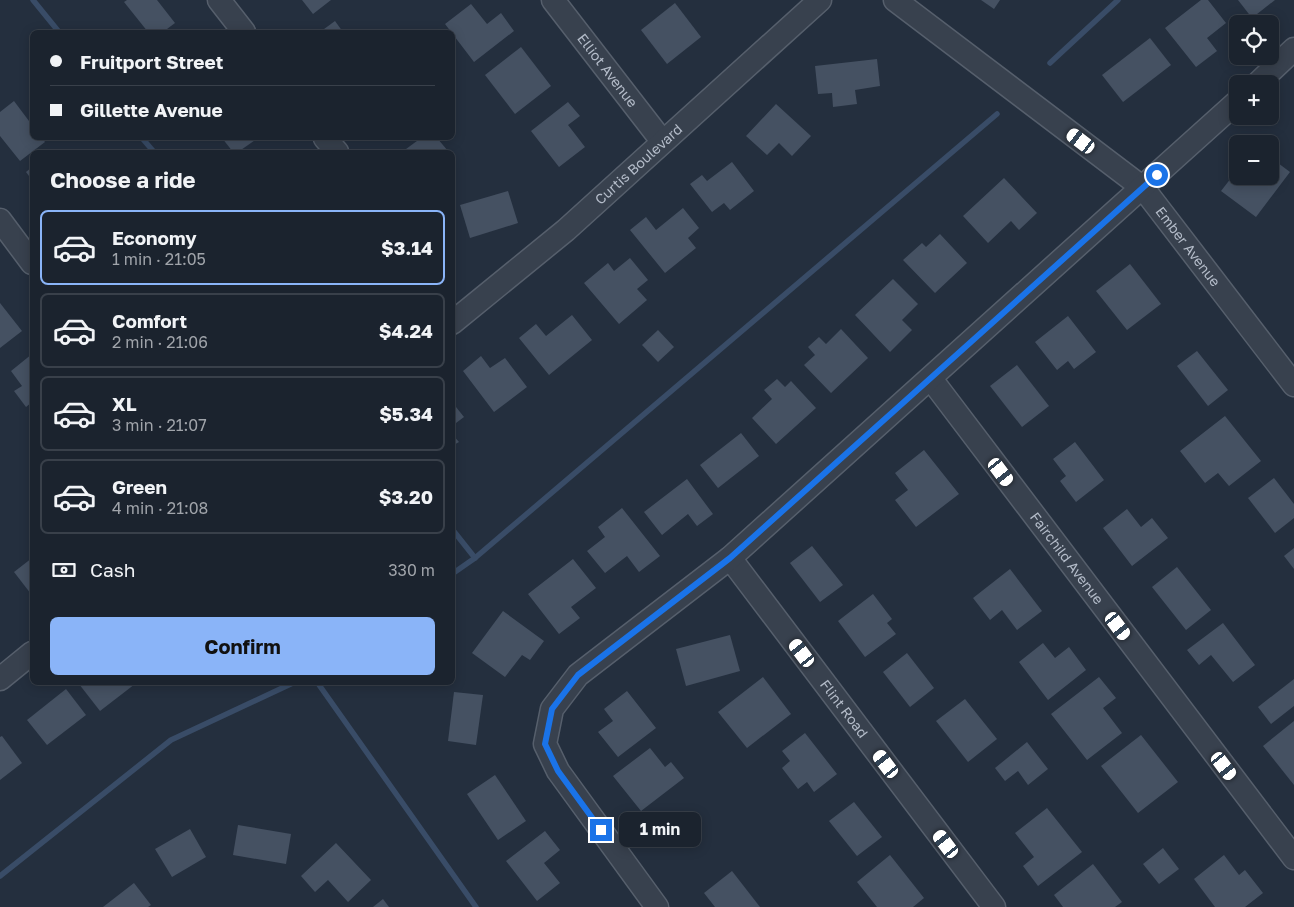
<!DOCTYPE html>
<meta charset="utf-8">
<style>
:root{--surface:#1b232e;--page:#242b36;--text:#f1f3f6;--muted:#a0a4aa;--line:#39404a;--accent:#8ab4f8}
body{margin:0;font-family:"Golos Text",sans-serif;background:var(--page);color:var(--text);height:100vh;display:flex;flex-direction:column;font-size:19px;white-space:nowrap}
*{box-sizing:border-box;margin:0}
p{font-size:16px;color:var(--muted)}
.icon{flex:none;width:28px;height:28px;fill:none;stroke:currentColor;stroke-width:2;stroke-linecap:round;stroke-linejoin:round}
.map{position:relative;flex:1;overflow:hidden}
.drawer{position:absolute;left:30px;top:150px;width:425px;height:535px;display:flex;flex-direction:column;background:var(--surface);border-radius:8px;box-shadow:0 2px 12px #0003,0 0 0 1px var(--line)}
.drawer>*{flex:none}
.guide{position:absolute;left:30px;top:30px;width:425px;height:110px;border-radius:8px;box-shadow:0 2px 12px #0003,0 0 0 1px var(--line);display:grid;align-content:center;height:110px;padding:0 20px;background:var(--surface)}
.tools{position:absolute;left:1229px;top:15px;display:grid;gap:10px}
.tools a{display:grid;place-items:center;width:50px;height:50px;border-radius:8px;background:var(--surface);box-shadow:0 2px 12px #0003,0 0 0 1px var(--line);font-size:25px}
.end{position:absolute;width:22px;height:22px;margin:-11px;border:6px solid #1a73e8;background:#fff;box-shadow:0 0 0 2px #fff}
.from{border-radius:50%}
.bubble{position:absolute;height:35px;border-radius:8px;background:var(--surface);box-shadow:0 2px 12px #0003,0 0 0 1px var(--line);font-size:16px;font-weight:700;line-height:35px;text-align:center}
.car{position:absolute;width:15px;height:30px;margin:-15px -8px;border-radius:6px;box-shadow:0 0 4px 1px #0007;background:linear-gradient(#fff 24%,#345 0 40%,#fff 0 76%,#345 0 86%,#fff 0)}
.guide b{display:flex;align-items:center;gap:18px;height:48px;font-size:19px}
.guide b+b{border-top:1px solid var(--line)}
.guide i{width:12px;height:12px;background:var(--text)}
ul{padding:0;list-style:none}
li{display:flex;align-items:center;gap:15px;height:75px;margin:0 10px 8px;padding:0 10px;border:2px solid var(--line);border-radius:8px}
li div{flex:1}
li b{display:block;font-size:19px}
li em{font-style:normal;font-weight:700}
li.on{border-color:var(--accent)}
li>.icon{width:45px;height:45px;stroke-width:1.5}
h2{padding:0 20px;font-size:22px;line-height:60px}
.pay{display:flex;align-items:center;gap:12px;height:55px;padding:0 20px;font-size:19px}
.pay p{margin-inline-start:auto}
.primary-button{display:flex;gap:10px;margin-top:auto;padding:10px 20px}
.primary-button a{flex:1;height:58px;border-radius:8px;background:var(--accent);color:#111;font-size:20px;font-weight:700;line-height:58px;text-align:center}
.map>svg:first-child{display:block}
.lines{fill:none;stroke-linecap:round;stroke-linejoin:round}
.stream{stroke:#394c67;stroke-width:5.5}
.building{fill:#455162}
.street-casing{stroke:#565f6c;stroke-width:25}
.street{stroke:#38414e;stroke-width:22}
.route{stroke:#1a73e8;stroke-width:6}
.labels{text-anchor:middle;stroke-width:5;stroke-linejoin:round;paint-order:stroke}
.street-label{font-size:14px;fill:#b4bcc9;stroke:#1d2633}
</style>
<div class="map">
<svg width="1294" height="907" viewBox="0 0 1294 907">
<rect width="100%" height="100%" fill="#242f3e"/>
<g class="lines">
<g class="stream">
<path d="M 33,0 L 59,32"/>
<path d="M 1050,63 L 1118,0"/>
<path d="M 142,138 L 154,152"/>
<path d="M 452,529 L 475,558"/>
<path d="M 452,574 L 475,558 L 997,114"/>
<path d="M 317,682 L 476,907"/>
<path d="M 0,876 L 171,740 L 295,682"/>
</g>
</g>
<g class="building">
<path d="M 127,0 L 157,0 L 175,23 L 163,32 L 148,32 L 124,2 Z"/>
<path d="M 302,0 L 331,0 L 313,14 Z"/>
<path d="M 981,0 L 1000,0 L 994,9 Z"/>
<path d="M 1201,0 L 1208,0 L 1226,23 L 1207,38 L 1217,51 L 1196,67 L 1165,28 Z"/>
<path d="M 1238,0 L 1275,0 L 1252,18 Z"/>
<path d="M 675,3 L 701,37 L 667,64 L 641,30 Z"/>
<path d="M 471,4 L 487,24 L 501,13 L 514,31 L 474,62 L 445,24 Z"/>
<path d="M 335,21 L 343,32 L 320,32 Z"/>
<path d="M 1150,38 L 1171,65 L 1123,102 L 1102,75 Z"/>
<path d="M 521,47 L 551,86 L 515,114 L 485,75 Z"/>
<path d="M 877,59 L 880,86 L 855,90 L 857,104 L 833,107 L 832,93 L 818,94 L 815,66 Z"/>
<path d="M 14,101 L 32,125 L 32,138 L 42,138 L 45,142 L 20,161 L 0,136 L 0,112 Z"/>
<path d="M 568,102 L 580,116 L 568,125 L 585,147 L 559,167 L 531,131 Z"/>
<path d="M 776,104 L 811,136 L 792,156 L 779,143 L 767,155 L 746,136 Z"/>
<path d="M 222,138 L 258,138 L 238,152 L 233,152 Z"/>
<path d="M 421,138 L 437,138 L 448,151 L 402,152 Z"/>
<path d="M 1270,157 L 1290,172 L 1256,217 L 1221,191 L 1238,169 L 1238,176 L 1270,176 Z"/>
<path d="M 732,162 L 754,191 L 730,210 L 724,203 L 712,212 L 690,184 L 702,175 L 707,181 Z"/>
<path d="M 32,167 L 32,180 L 26,172 Z"/>
<path d="M 1004,178 L 1037,213 L 1019,230 L 1011,221 L 988,243 L 963,216 Z"/>
<path d="M 508,191 L 518,223 L 470,238 L 460,205 Z"/>
<path d="M 683,208 L 699,228 L 688,238 L 696,248 L 665,273 L 630,230 L 646,217 L 656,230 Z"/>
<path d="M 940,234 L 967,263 L 935,293 L 903,260 L 922,243 L 926,247 Z"/>
<path d="M 630,258 L 648,280 L 637,289 L 647,300 L 619,324 L 584,283 L 608,263 L 614,271 Z"/>
<path d="M 1130,264 L 1161,304 L 1127,330 L 1096,291 Z"/>
<path d="M 893,279 L 918,304 L 902,320 L 912,330 L 890,352 L 855,315 Z"/>
<path d="M 0,303 L 22,331 L 0,348 Z"/>
<path d="M 572,315 L 592,340 L 549,375 L 519,338 L 536,324 L 546,336 Z"/>
<path d="M 1068,316 L 1096,352 L 1074,369 L 1068,361 L 1057,370 L 1035,342 Z"/>
<path d="M 841,329 L 868,358 L 831,393 L 804,365 L 815,355 L 808,347 L 819,337 L 826,344 Z"/>
<path d="M 658,330 L 674,347 L 658,362 L 642,345 Z"/>
<path d="M 1197,351 L 1228,390 L 1208,406 L 1177,366 Z"/>
<path d="M 32,354 L 32,402 L 26,407 L 14,391 L 22,386 L 11,371 Z"/>
<path d="M 481,356 L 490,368 L 505,358 L 527,387 L 494,412 L 463,371 Z"/>
<path d="M 1017,365 L 1049,406 L 1022,427 L 990,386 Z"/>
<path d="M 777,379 L 785,387 L 791,381 L 816,408 L 776,444 L 752,418 L 772,399 L 764,390 Z"/>
<path d="M 452,402 L 464,417 L 452,426 Z"/>
<path d="M 1225,416 L 1261,461 L 1229,486 L 1218,473 L 1205,483 L 1180,451 Z"/>
<path d="M 741,433 L 759,456 L 718,488 L 700,465 Z"/>
<path d="M 452,434 L 459,442 L 452,446 Z"/>
<path d="M 1075,442 L 1104,480 L 1076,502 L 1060,481 L 1066,476 L 1053,459 Z"/>
<path d="M 924,450 L 959,494 L 916,527 L 895,500 L 908,490 L 895,473 Z"/>
<path d="M 1274,478 L 1294,504 L 1294,518 L 1275,533 L 1248,498 Z"/>
<path d="M 687,479 L 713,514 L 697,526 L 688,514 L 662,535 L 644,512 Z"/>
<path d="M 622,508 L 660,556 L 639,572 L 627,556 L 605,573 L 587,551 L 605,537 L 598,527 Z"/>
<path d="M 1127,509 L 1141,527 L 1152,518 L 1168,538 L 1132,566 L 1103,528 Z"/>
<path d="M 812,546 L 843,585 L 820,602 L 790,563 Z"/>
<path d="M 1294,548 L 1294,569 L 1284,556 Z"/>
<path d="M 32,558 L 32,593 L 31,594 L 14,572 Z"/>
<path d="M 573,559 L 596,588 L 571,607 L 580,618 L 559,634 L 528,594 Z"/>
<path d="M 1177,567 L 1211,610 L 1186,630 L 1152,587 Z"/>
<path d="M 1010,569 L 1042,611 L 1017,630 L 1002,610 L 990,620 L 973,598 Z"/>
<path d="M 873,594 L 892,619 L 887,623 L 896,634 L 865,657 L 838,621 Z"/>
<path d="M 503,611 L 544,641 L 530,660 L 522,655 L 505,677 L 472,653 Z"/>
<path d="M 1223,623 L 1255,665 L 1233,682 L 1211,655 L 1199,665 L 1187,650 Z"/>
<path d="M 730,635 L 740,671 L 686,686 L 676,649 Z"/>
<path d="M 1043,643 L 1055,658 L 1069,647 L 1086,670 L 1048,700 L 1019,662 Z"/>
<path d="M 907,653 L 934,688 L 910,707 L 883,672 Z"/>
<path d="M 763,677 L 791,714 L 747,748 L 718,712 Z"/>
<path d="M 1099,677 L 1116,698 L 1103,708 L 1122,733 L 1087,760 L 1051,714 Z"/>
<path d="M 1294,679 L 1294,706 L 1271,724 L 1258,707 Z"/>
<path d="M 81,682 L 134,682 L 135,684 L 100,711 L 79,684 Z"/>
<path d="M 66,689 L 86,715 L 47,745 L 27,720 Z"/>
<path d="M 627,691 L 656,728 L 618,757 L 598,732 L 613,721 L 604,709 Z"/>
<path d="M 454,692 L 483,695 L 476,745 L 448,741 Z"/>
<path d="M 965,699 L 997,739 L 968,762 L 936,721 Z"/>
<path d="M 1294,721 L 1294,785 L 1263,746 Z"/>
<path d="M 805,733 L 837,774 L 814,792 L 807,782 L 798,789 L 782,768 L 790,761 L 782,751 Z"/>
<path d="M 1141,735 L 1178,782 L 1138,813 L 1101,766 Z"/>
<path d="M 2,736 L 22,763 L 0,780 L 0,737 Z"/>
<path d="M 1027,742 L 1048,769 L 1028,785 L 1018,771 L 1005,781 L 995,768 Z"/>
<path d="M 650,748 L 665,767 L 671,762 L 684,778 L 641,811 L 613,776 Z"/>
<path d="M 495,775 L 526,821 L 498,840 L 467,794 Z"/>
<path d="M 854,802 L 882,837 L 857,856 L 829,821 Z"/>
<path d="M 1047,808 L 1082,852 L 1038,886 L 1023,866 L 1034,857 L 1015,833 Z"/>
<path d="M 238,825 L 291,834 L 286,864 L 233,855 Z"/>
<path d="M 190,829 L 206,857 L 172,877 L 155,849 Z"/>
<path d="M 545,831 L 560,850 L 544,863 L 560,883 L 537,901 L 506,861 Z"/>
<path d="M 336,843 L 371,880 L 348,902 L 328,880 L 315,892 L 301,876 Z"/>
<path d="M 1163,848 L 1179,869 L 1159,884 L 1143,864 Z"/>
<path d="M 890,855 L 924,898 L 913,907 L 877,907 L 857,882 Z"/>
<path d="M 1224,855 L 1239,875 L 1245,870 L 1263,893 L 1245,907 L 1215,907 L 1194,879 Z"/>
<path d="M 1093,864 L 1122,902 L 1115,907 L 1063,907 L 1054,895 Z"/>
<path d="M 732,871 L 760,907 L 715,907 L 704,893 Z"/>
<path d="M 134,883 L 151,905 L 148,907 L 103,907 Z"/>
<path d="M 383,899 L 389,907 L 373,907 Z"/>
</g>
<g class="lines">
<defs>
<g id="street">
<path d="M 219,0 L 244,32"/>
<path id="s1" d="M 553,0 L 662,141"/>
<path id="s2" d="M 895,0 L 1143,188 L 1294,385"/>
<path d="M 1257,84 L 1294,49"/>
<path d="M 325,138 L 337,152"/>
<path d="M 0,220 L 32,263"/>
<path id="s3" d="M 452,323 L 566,230 L 820,0"/>
<path id="s4" d="M 931,379 L 1294,858"/>
<path id="s5" d="M 730,558 L 994,907"/>
<path d="M 0,679 L 32,653"/>
<path d="M 657,907 L 558,771 L 545,744 L 552,709 L 578,675 L 730,558 L 1238,101"/>
</g>
</defs>
<use href="#street" class="street-casing"/>
<use href="#street" class="street"/>
</g>
<g class="lines">
<path class="route" d="M 601,830 L 558,771 L 545,744 L 552,709 L 578,675 L 730,558 L 1157,175"/>
</g>
<g class="labels">
<g class="street-label">
<text dy="5" stroke="none"><textPath href="#s1" startOffset="89">Elliot Avenue</textPath></text>
<text dy="5" stroke="none"><textPath href="#s3" startOffset="245">Curtis Boulevard</textPath></text>
<text dy="5" stroke="none"><textPath href="#s2" startOffset="385">Ember Avenue</textPath></text>
<text dy="5" stroke="none"><textPath href="#s4" startOffset="225">Fairchild Avenue</textPath></text>
<text dy="5" stroke="none"><textPath href="#s5" startOffset="189">Flint Road</textPath></text>
</g>
</g>
</svg>
<div class="tools">
<a><svg class="icon" aria-label="locate" viewBox="0 0 24 24"><circle cx="12" cy="12" r="6"/><path d="M12 2v4M12 18v4M2 12h4M18 12h4"/></svg></a>
<a>+</a>
<a>−</a>
</div>
<i class="end from" style="left:1157px;top:175px"></i>
<i class="end" style="left:601px;top:830px"></i>
<div class="bubble" style="left:619px;top:812px;width:82px">1 min</div>
<i class="car" style="left:1081px;top:141px;rotate:307deg"></i>
<i class="car" style="left:1001px;top:472px;rotate:143deg"></i>
<i class="car" style="left:1118px;top:626px;rotate:143deg"></i>
<i class="car" style="left:802px;top:653px;rotate:323deg"></i>
<i class="car" style="left:886px;top:764px;rotate:323deg"></i>
<i class="car" style="left:1224px;top:766px;rotate:143deg"></i>
<i class="car" style="left:946px;top:844px;rotate:323deg"></i>
<div class="guide">
<b><i class="from"></i>Fruitport Street</b>
<b><i></i>Gillette Avenue</b>
</div>
<section class="drawer">
<h2>Choose a ride</h2>
<ul>
<li class="on"><svg class="icon" aria-label="car" viewBox="0 0 24 24"><path d="M5 17H2v-5l4-1 3-4h7l3 4 3 1v5h-3M9 17h6M6 11h13"/><circle cx="7" cy="17" r="2"/><circle cx="17" cy="17" r="2"/></svg><div><b>Economy</b><p>1 min · 21:05</p></div><em>$3.14</em></li>
<li><svg class="icon" aria-label="car" viewBox="0 0 24 24"><path d="M5 17H2v-5l4-1 3-4h7l3 4 3 1v5h-3M9 17h6M6 11h13"/><circle cx="7" cy="17" r="2"/><circle cx="17" cy="17" r="2"/></svg><div><b>Comfort</b><p>2 min · 21:06</p></div><em>$4.24</em></li>
<li><svg class="icon" aria-label="car" viewBox="0 0 24 24"><path d="M5 17H2v-5l4-1 3-4h7l3 4 3 1v5h-3M9 17h6M6 11h13"/><circle cx="7" cy="17" r="2"/><circle cx="17" cy="17" r="2"/></svg><div><b>XL</b><p>3 min · 21:07</p></div><em>$5.34</em></li>
<li><svg class="icon" aria-label="car" viewBox="0 0 24 24"><path d="M5 17H2v-5l4-1 3-4h7l3 4 3 1v5h-3M9 17h6M6 11h13"/><circle cx="7" cy="17" r="2"/><circle cx="17" cy="17" r="2"/></svg><div><b>Green</b><p>4 min · 21:08</p></div><em>$3.20</em></li>
</ul>
<div class="pay"><svg class="icon" aria-label="cash" viewBox="0 0 24 24"><path d="M3 7h18v10H3z"/><circle cx="12" cy="12" r="2"/></svg>Cash<p>330 m</p></div>
<div class="primary-button"><a>Confirm</a></div>
</section>
</div>
